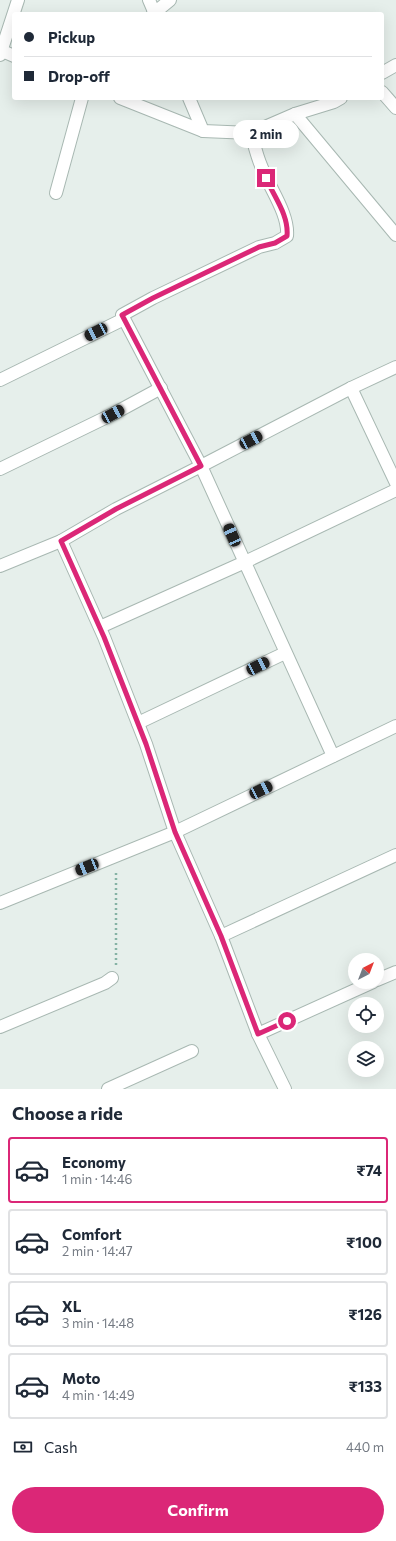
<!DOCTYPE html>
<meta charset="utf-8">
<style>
:root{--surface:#fff;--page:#f6f6f7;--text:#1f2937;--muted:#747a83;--line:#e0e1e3;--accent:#db2777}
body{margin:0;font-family:Commissioner,sans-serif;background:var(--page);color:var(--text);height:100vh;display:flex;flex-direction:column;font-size:15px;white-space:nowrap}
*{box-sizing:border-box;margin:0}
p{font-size:13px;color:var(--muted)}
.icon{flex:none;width:22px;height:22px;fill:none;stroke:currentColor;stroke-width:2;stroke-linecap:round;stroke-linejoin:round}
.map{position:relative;height:1089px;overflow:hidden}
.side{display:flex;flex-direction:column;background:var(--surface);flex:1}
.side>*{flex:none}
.guide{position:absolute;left:12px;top:12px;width:372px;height:88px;border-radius:4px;box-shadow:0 4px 16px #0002;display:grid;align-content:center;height:88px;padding:0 12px;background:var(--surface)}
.needle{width:26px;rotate:42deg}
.buttons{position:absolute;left:348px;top:953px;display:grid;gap:8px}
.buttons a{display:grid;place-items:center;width:36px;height:36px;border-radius:50%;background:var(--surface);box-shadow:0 4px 16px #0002;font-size:20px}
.end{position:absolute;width:18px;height:18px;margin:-9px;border:5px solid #db2777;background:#fff;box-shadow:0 0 0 2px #fff}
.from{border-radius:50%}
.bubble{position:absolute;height:28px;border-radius:14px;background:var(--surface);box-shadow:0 4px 16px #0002;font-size:13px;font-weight:700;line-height:28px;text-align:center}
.car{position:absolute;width:12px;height:24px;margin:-12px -6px;border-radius:5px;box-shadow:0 0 3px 1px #0007;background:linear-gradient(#222 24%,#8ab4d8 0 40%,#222 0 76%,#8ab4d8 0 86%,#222 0)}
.guide b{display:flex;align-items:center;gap:14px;height:38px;font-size:15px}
.guide b+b{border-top:1px solid var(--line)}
.guide i{width:10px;height:10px;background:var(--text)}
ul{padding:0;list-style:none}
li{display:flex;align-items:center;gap:12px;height:66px;margin:0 8px 6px;padding:0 4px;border:2px solid var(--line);border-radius:4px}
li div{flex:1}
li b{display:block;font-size:15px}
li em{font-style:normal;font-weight:700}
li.selected{border-color:var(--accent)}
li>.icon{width:36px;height:36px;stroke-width:1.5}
h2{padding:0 12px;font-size:18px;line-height:48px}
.pay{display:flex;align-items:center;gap:10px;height:44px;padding:0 12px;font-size:15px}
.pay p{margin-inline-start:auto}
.button{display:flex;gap:8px;margin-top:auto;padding:8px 12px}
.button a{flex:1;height:46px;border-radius:24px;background:var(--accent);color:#fff;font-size:16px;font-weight:700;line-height:46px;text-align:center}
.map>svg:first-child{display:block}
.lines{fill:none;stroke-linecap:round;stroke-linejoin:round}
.minor-casing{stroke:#a8b8b2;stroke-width:14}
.path{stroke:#86b3a5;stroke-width:2.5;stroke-dasharray:2 3;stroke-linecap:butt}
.minor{stroke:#fff;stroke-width:12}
.route{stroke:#db2777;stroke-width:5}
</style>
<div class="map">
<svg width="396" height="1089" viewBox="0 0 396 1089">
<rect width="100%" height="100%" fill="#e6efeb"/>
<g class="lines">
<defs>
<g id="minor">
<path d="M 149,0 L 155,14"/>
<path d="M 153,14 L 170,0"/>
<path d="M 0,50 L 14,56"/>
<path d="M 0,55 L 18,0"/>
<path d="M 382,73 L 396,65"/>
<path d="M 382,92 L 396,108"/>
<path d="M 120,98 L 203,131 L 251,133 L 295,114 L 334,102 L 341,98"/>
<path d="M 189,98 L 203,131"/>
<path d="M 295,114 L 396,235"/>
<path d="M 251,133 C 254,144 257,157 262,168 C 270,189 289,214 287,236 L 275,243 L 259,247 L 153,298 L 122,315 L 201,466 L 351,388 L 396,367"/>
<path d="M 56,193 L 82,98"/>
<path d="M 0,380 L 124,319"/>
<path d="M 351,388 L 396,483"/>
<path d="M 0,469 L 113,414 L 161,388"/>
<path d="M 61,541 L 116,509 L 201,466 L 333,756"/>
<path d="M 0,566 L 61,541 L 104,637 L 146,744 L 175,832 L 221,936 L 258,1034 L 285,1089"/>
<path d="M 100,627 L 245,562 L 396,490"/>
<path d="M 138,723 L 285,653"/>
<path d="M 0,903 L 175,832 L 396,726"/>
<path d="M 221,936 L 396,855"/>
<path d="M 377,980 L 396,972"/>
<path d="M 0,1027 L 105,983 L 112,978"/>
<path d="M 258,1034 L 373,982"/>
<path d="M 108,1089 L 192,1051"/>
</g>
</defs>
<use href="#minor" class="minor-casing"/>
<path class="path" d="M 116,965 L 116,872"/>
<use href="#minor" class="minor"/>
</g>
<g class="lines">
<path class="route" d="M 266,178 C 274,197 289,215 287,236 L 275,243 L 259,247 L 153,298 L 122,315 L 201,466 L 116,509 L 61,541 L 104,637 L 146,744 L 175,832 L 221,936 L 258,1034 L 287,1021"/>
</g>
</svg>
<div class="buttons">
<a><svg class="needle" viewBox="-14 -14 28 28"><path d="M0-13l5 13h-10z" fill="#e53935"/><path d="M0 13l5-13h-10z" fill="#747a83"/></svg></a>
<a><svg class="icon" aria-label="locate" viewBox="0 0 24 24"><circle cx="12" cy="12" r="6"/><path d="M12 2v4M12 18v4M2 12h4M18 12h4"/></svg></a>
<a><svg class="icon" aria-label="layers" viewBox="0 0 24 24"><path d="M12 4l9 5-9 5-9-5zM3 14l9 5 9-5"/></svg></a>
</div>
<i class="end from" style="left:287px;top:1021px"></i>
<i class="end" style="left:266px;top:178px"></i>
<div class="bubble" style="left:233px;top:120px;width:66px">2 min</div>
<i class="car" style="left:96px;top:332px;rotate:243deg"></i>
<i class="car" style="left:113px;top:414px;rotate:62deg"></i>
<i class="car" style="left:251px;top:440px;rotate:62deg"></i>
<i class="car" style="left:232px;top:535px;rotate:336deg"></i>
<i class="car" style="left:258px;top:666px;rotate:64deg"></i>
<i class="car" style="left:261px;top:790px;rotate:64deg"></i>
<i class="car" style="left:87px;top:867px;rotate:248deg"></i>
<div class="guide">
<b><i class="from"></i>Pickup</b>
<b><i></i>Drop-off</b>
</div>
</div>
<section class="side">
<h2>Choose a ride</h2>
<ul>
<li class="selected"><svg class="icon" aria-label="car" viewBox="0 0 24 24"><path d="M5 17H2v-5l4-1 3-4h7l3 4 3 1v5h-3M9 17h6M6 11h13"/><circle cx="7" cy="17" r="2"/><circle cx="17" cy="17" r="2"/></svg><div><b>Economy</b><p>1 min · 14:46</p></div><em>₹74</em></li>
<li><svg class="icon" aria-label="car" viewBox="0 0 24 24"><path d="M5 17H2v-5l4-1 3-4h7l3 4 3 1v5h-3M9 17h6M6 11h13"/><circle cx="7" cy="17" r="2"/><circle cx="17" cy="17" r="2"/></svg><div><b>Comfort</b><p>2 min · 14:47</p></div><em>₹100</em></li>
<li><svg class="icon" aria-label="car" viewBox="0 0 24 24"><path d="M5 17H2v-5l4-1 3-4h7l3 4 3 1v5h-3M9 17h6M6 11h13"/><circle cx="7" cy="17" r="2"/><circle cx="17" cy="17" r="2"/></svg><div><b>XL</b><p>3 min · 14:48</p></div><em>₹126</em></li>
<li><svg class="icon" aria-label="car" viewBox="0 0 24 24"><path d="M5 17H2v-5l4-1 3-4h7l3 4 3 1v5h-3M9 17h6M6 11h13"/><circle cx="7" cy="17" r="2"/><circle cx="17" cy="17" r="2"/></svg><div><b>Moto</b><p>4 min · 14:49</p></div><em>₹133</em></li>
</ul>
<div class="pay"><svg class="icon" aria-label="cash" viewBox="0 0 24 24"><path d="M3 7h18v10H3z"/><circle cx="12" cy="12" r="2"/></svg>Cash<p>440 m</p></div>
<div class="button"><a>Confirm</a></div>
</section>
